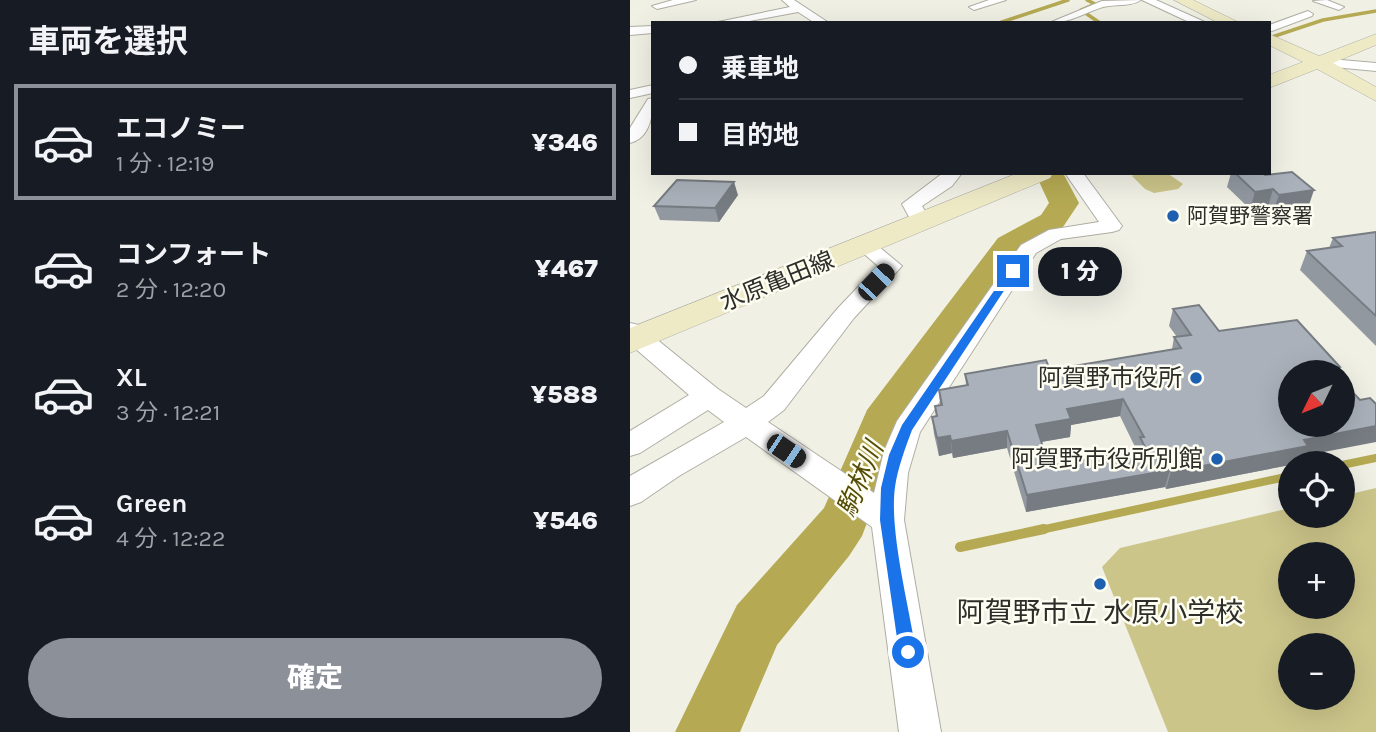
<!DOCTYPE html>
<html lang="ja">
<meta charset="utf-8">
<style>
:root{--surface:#171b24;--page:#242831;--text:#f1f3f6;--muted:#9ea1a6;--line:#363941;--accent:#8c9099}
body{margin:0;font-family:Karla,"Noto Sans JP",sans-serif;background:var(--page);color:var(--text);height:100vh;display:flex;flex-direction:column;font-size:26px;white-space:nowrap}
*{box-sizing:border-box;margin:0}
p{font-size:23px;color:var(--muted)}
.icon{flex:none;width:38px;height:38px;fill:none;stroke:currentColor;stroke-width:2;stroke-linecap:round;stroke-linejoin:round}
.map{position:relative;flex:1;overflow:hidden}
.panel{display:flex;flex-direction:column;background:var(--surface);width:630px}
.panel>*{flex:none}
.guide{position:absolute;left:21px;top:21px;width:620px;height:154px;border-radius:0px;box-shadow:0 7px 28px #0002;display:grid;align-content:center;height:154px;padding:0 28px;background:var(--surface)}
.needle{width:46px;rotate:227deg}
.fabs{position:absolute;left:648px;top:360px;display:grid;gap:14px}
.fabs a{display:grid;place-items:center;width:77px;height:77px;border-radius:50%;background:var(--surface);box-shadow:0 7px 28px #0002;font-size:35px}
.end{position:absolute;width:32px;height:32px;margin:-16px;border:9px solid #1a73e8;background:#fff;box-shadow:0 0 0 4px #fff}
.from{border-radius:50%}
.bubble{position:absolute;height:49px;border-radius:24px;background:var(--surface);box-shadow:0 7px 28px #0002;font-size:23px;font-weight:800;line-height:49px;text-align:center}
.car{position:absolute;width:21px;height:42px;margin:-21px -10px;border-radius:9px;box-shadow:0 0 5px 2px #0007;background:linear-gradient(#222 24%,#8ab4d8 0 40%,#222 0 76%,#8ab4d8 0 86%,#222 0)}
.guide b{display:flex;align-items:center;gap:24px;height:66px;font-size:26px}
.guide b+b{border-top:2px solid var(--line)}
.guide i{width:18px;height:18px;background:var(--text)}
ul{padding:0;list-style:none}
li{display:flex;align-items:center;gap:21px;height:116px;margin:0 14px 10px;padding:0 14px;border:4px solid transparent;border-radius:0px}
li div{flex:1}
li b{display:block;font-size:26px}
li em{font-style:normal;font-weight:800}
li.on{border-color:var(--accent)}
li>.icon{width:63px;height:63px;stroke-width:1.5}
h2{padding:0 28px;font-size:32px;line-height:84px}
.action{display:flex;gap:14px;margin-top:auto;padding:14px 28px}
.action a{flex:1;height:80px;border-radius:42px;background:var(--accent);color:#fff;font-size:28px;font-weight:800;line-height:80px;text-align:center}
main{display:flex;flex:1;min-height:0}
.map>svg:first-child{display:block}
.green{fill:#ccc58a;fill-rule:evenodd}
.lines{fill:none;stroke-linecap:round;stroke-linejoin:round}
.stream-far2{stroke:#b5aa53;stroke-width:3.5}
.stream-far1{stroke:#b5aa53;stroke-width:8}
.stream{stroke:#b5aa53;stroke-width:10}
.river{fill:#b5aa53;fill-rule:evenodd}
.minor-casing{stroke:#afaea4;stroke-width:2}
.secondary-casing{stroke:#afaea4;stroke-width:1}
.minor{fill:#fff;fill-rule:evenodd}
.secondary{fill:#eeeac6;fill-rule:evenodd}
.wall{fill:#9298a0;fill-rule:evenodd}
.shaded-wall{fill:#777c82}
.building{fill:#aab1ba;stroke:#777c82;stroke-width:2;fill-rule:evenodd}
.route{fill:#1a73e8}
.poi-dot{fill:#1d5fb0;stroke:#fefdf2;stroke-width:2.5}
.labels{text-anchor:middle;stroke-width:5;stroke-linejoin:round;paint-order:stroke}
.far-poi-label{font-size:21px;fill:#2d2d29;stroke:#fefdf2;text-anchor:start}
.street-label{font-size:24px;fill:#2d2d29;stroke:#fefdf2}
.poi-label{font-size:24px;fill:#2d2d29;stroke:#fefdf2;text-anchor:end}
.water-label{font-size:26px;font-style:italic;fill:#554d07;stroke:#fefdf2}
.near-poi-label{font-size:28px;fill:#2d2d29;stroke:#fefdf2}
</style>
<main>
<section class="panel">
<h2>車両を選択</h2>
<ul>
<li class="on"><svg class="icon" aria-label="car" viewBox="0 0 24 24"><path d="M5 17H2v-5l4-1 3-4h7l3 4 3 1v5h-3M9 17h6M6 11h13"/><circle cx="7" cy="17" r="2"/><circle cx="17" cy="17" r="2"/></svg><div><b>エコノミー</b><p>1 分 · 12:19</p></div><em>¥346</em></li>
<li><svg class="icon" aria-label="car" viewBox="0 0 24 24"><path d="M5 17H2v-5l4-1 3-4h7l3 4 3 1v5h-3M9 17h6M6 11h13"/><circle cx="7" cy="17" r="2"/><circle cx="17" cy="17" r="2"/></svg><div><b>コンフォート</b><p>2 分 · 12:20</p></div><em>¥467</em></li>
<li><svg class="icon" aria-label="car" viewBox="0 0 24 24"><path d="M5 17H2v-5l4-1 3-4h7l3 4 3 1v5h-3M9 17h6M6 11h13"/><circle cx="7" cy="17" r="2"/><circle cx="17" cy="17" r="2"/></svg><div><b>XL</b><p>3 分 · 12:21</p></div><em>¥588</em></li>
<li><svg class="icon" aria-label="car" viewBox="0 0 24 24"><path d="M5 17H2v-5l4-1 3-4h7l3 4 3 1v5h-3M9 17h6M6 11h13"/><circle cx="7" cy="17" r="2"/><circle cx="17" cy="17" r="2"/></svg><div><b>Green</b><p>4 分 · 12:22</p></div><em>¥546</em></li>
</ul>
<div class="action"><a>確定</a></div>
</section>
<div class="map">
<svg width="746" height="732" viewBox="0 0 746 732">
<rect width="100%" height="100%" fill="#f1f0e5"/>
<g class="green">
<path d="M 507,173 L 537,173 L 553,184 L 548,189 L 524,193 L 515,189 L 502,176 Z"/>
<path d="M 746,488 L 746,732 L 538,732 L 472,567 L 490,548 L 660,508 L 660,516 L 712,516 L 712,496 ZM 660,555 L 712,555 L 712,607 L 660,607 ZM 660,646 L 712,646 L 712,698 L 660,698 Z"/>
</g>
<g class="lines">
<g class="stream-far2">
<path d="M 457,0 L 465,4 L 451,10 L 470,23"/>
<path d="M 369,23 L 438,0"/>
<path d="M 639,38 L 693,20 L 746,11"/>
</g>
<g class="stream-far1">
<path d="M 712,465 L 746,458"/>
<path d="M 406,531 L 660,476"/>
</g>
<path class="stream" d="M 330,547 L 414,529"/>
<path class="river" d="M 405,173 L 433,173 L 449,203 L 433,227 L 391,252 L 301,381 L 274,425 L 232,536 L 219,556 L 147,645 L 110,732 L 45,732 L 107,605 L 194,508 L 237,410 L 368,238 L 411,215 L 419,203 Z"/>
<defs>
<g id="minor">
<path d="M 43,0 L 66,0 L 27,9 L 22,6 Z"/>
<path d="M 152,0 L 164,0 L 199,23 L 185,23 L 168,12 L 109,23 L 83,23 L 160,7 Z"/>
<path d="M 359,0 L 376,0 L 344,10 L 339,7 Z"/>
<path d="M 511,0 C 501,7 485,4 473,7 C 454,13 440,23 419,23 L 472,1 Z"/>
<path d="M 512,0 L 526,0 L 577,23 L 561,23 Z"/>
<path d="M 697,0 L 714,7 L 709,10 L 683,1 Z"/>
<path d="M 678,11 L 683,14 L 682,16 L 639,32 L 639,25 Z"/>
<path d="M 23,26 L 23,33 L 0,35 L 0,27 Z"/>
<path d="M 688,58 L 746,63 L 746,71 L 683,65 L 681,62 Z"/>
<path d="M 23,85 L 23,93 L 0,98 L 0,90 Z"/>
<path d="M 23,98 C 23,115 20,138 0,143 L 0,128 L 18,99 Z"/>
<path d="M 313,173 L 332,173 L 322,186 L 292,206 L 301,222 L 298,226 L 284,226 L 272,204 Z"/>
<path d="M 435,173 L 453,173 L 492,226 L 489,230 L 482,232 L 431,239 L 406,253 L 290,432 L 278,473 L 274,520 L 311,732 L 269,732 L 242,527 L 116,437 L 49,476 L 11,502 L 0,506 L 0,476 L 94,422 L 78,410 L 10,453 L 0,456 L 0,431 L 59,395 L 0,344 L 0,323 L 9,325 L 88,389 L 116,408 L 134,396 L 208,308 L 248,266 L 224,245 L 228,241 L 242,241 L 272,266 L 224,318 L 154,410 L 138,422 L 244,493 L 254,451 L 267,421 L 391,245 L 419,230 L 469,222 Z"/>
</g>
<g id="secondary">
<path d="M 544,0 L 563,0 L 610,23 L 589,23 Z"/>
<path d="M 639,34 L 689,56 L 746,34 L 746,45 L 703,63 L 746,87 L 746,101 L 687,69 L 639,88 L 639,75 L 673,62 L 639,45 Z"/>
<path d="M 388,173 L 423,173 L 420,178 L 0,353 L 0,328 Z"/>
</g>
</defs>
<use href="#minor" class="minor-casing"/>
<use href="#secondary" class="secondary-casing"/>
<use href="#minor" class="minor"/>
<use href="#secondary" class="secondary"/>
</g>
<g class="wall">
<path d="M 601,173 L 632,173 L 678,208 L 643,212 L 638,207 L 620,209 L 597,187 Z"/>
<path d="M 108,195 L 89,222 L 30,220 L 24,206 Z"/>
<path d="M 746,232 L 746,346 L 670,270 L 677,251 L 699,248 L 703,238 Z"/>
<path d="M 543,309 L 589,331 L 710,367 L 707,373 L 660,373 L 673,456 L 670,463 L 536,489 L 535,487 L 396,512 L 377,448 L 323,458 L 322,453 L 309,456 L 304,434 L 302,417 L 306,416 L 305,406 L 310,405 L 309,390 L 336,385 L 335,374 L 420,370 L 542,349 L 544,337 L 547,337 L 539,326 ZM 490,416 L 507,451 L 419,466 L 411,442 L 440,437 L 441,425 Z"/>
</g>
<g class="shaded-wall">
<path d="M 104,182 L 108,195 L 89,222 L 85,208 Z"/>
<path d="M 643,189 L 638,207 L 620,209 L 625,192 Z"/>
<path d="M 684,190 L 678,208 L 643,212 L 649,195 Z"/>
<path d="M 710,367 L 707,373 L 700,373 L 702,369 Z"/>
<path d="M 493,399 L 490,416 L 441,425 L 440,437 L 405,443 L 406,425 L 437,409 Z"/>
<path d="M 746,426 L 746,442 L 673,456 L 670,463 L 660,464 L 660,465 L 536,489 L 541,472 L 674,440 Z"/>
<path d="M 377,431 L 377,448 L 323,458 L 321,441 Z"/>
<path d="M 320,436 L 322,453 L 309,456 L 307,438 Z"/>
<path d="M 540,470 L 535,487 L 396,512 L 397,495 Z"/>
</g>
<g class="building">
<path d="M 662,172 L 684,190 L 649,195 L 643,189 L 625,192 L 605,173 L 632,173 L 635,175 Z"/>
<path d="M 47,180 L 104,182 L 85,208 L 24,206 Z"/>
<path d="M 746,232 L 746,316 L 677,251 L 712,246 L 703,238 Z"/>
<path d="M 569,305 L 589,331 L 667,320 L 710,367 L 702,369 L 705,373 L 660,373 L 660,425 L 712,425 L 712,381 L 730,400 L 740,398 L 746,404 L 746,426 L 674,440 L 678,446 L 541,472 L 540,470 L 397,495 L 377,431 L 321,441 L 320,436 L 307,438 L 302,417 L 307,416 L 305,406 L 312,405 L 309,390 L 338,385 L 335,374 L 416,360 L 420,370 L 551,348 L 544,337 L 561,335 L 543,309 ZM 493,399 L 514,437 L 510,437 L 516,449 L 419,466 L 406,425 L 441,419 L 437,409 Z"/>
</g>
<path class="route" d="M 383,268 L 387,271 L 282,430 C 275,449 268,467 265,487 C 259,531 279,606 286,652 L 284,658 L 278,661 L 272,658 L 269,652 L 250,520 L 251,488 L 259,455 L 272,425 L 379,269 Z"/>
<g class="poi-dot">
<circle cx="543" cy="216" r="7"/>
<circle cx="566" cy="378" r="7"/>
<circle cx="587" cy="459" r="7"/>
<circle cx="470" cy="584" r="7"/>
</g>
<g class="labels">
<g class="far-poi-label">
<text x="557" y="223">阿賀野警察署</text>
</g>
<g class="street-label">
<text transform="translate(147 281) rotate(-22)" y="8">水原亀田線</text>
</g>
<g class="poi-label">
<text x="552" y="386">阿賀野市役所</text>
<text x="573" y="467">阿賀野市役所別館</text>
</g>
<g class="water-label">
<text transform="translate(230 479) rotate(-67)" y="9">駒林川</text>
</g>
<g class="near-poi-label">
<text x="470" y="622">阿賀野市立 水原小学校</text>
</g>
</g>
</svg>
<div class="fabs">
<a><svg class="needle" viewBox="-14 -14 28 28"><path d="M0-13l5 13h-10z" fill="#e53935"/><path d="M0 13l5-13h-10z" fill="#9ea1a6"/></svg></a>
<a><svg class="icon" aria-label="locate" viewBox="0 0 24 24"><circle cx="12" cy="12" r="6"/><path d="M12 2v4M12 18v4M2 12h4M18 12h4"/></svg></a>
<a>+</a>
<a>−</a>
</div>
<i class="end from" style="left:278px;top:652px"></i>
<i class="end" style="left:383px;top:271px"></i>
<div class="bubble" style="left:408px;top:247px;width:84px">1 分</div>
<i class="car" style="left:246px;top:282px;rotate:44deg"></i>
<i class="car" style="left:156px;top:451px;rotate:124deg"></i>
<div class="guide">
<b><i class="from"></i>乗車地</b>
<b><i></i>目的地</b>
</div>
</div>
</main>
